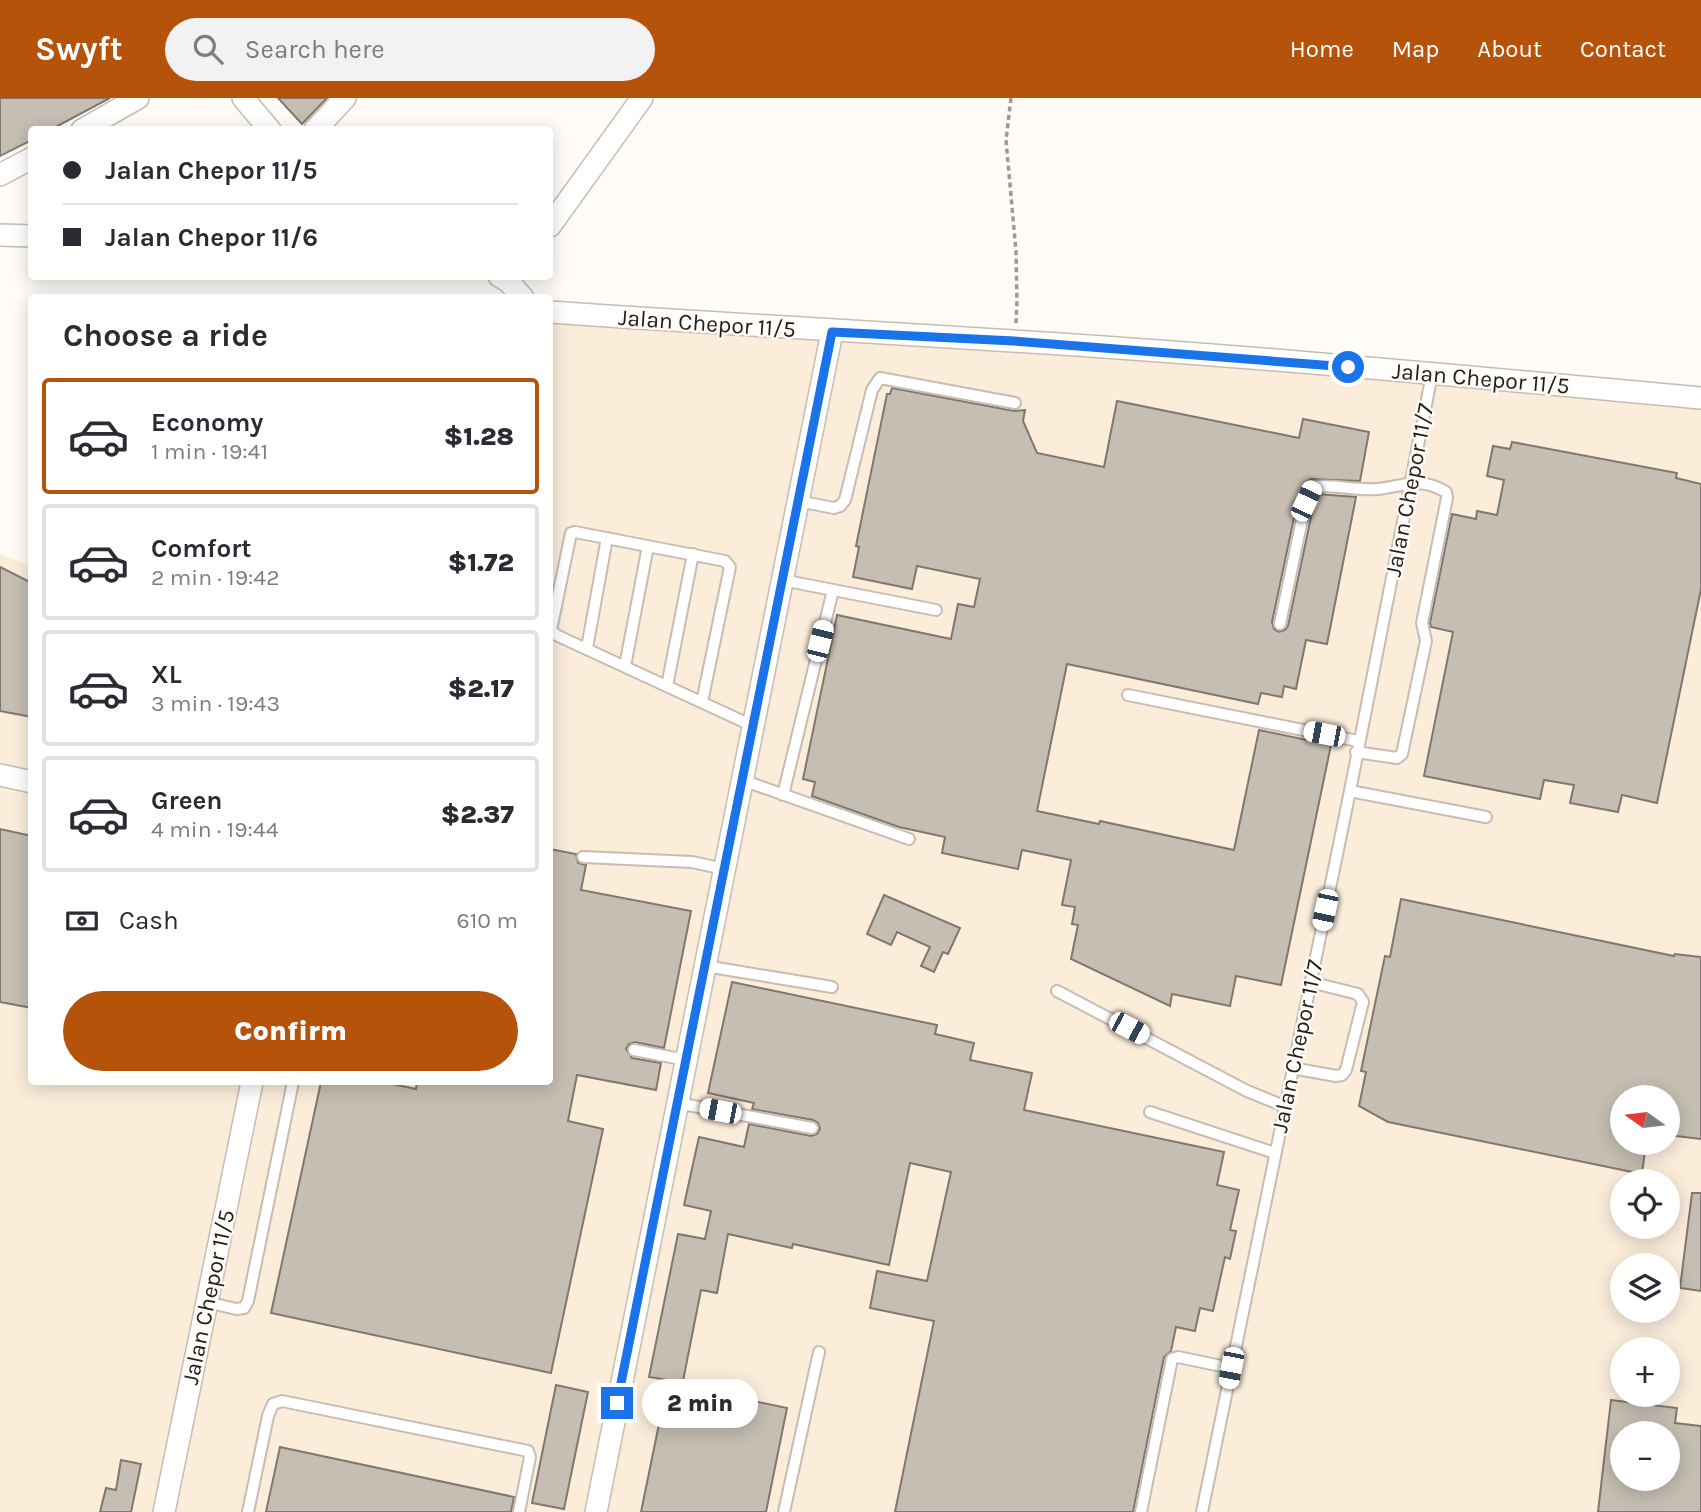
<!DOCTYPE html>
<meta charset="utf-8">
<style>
:root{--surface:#fff;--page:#f2f2f3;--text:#2b2b33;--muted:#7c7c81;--line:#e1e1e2;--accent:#b45309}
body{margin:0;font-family:Karla,sans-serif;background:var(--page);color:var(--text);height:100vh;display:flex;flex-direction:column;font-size:26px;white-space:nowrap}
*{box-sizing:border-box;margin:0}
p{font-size:23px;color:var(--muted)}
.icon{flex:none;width:38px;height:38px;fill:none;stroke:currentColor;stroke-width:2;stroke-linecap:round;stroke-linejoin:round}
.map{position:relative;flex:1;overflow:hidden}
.side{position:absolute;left:28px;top:196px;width:525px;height:791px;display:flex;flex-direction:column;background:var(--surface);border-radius:7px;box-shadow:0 4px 18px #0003}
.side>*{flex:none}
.hud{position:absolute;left:28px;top:28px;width:525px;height:154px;border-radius:7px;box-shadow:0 4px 18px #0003;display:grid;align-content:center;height:154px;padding:0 35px;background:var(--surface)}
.needle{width:46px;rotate:284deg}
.fabs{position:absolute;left:1610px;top:987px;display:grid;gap:14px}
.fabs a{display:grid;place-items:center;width:70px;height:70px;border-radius:50%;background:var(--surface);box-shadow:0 4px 18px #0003;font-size:35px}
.end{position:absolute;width:32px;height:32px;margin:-16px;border:9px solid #1a73e8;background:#fff;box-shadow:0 0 0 4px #fff}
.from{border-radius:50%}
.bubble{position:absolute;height:49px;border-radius:24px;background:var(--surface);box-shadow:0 4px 18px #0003;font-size:23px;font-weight:800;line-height:49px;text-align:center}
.car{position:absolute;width:21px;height:42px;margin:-21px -10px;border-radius:9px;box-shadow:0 0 5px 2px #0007;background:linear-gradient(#fff 24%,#345 0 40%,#fff 0 76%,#345 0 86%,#fff 0)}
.hud b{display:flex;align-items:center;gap:24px;height:66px;font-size:26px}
.hud b+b{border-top:2px solid var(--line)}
.hud i{width:18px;height:18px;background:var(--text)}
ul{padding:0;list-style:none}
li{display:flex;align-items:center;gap:21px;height:116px;margin:0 14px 10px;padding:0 21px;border:4px solid var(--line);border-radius:7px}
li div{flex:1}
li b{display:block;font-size:26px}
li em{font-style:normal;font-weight:800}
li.on{border-color:var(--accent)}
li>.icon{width:63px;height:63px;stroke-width:1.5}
h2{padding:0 35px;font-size:32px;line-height:84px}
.pay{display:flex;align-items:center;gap:18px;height:77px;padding:0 35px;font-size:26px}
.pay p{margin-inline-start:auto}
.cta{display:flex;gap:14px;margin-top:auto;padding:14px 35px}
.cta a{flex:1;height:80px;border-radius:42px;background:var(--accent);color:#fff;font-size:28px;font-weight:800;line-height:80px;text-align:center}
header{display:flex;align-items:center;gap:42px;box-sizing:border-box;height:98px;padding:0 35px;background:var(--accent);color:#fff}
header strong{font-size:33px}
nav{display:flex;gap:38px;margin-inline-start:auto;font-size:24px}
.search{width:490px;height:63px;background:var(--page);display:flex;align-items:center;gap:18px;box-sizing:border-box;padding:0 24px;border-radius:38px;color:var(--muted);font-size:26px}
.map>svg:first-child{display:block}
.built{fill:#fceddb;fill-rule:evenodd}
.building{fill:#c6beb2;stroke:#80786e;stroke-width:2;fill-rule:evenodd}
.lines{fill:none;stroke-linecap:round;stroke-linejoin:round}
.lane-casing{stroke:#c6bdb2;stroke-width:14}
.street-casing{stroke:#c6bdb2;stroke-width:24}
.path{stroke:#9d9a95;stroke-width:3.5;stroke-dasharray:5 3.5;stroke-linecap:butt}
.lane{stroke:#fff;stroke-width:10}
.street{stroke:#fff;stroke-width:21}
.route{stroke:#1a73e8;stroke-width:9}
.labels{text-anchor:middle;stroke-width:5;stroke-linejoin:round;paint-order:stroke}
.street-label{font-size:23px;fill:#221f1b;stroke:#fffbf6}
</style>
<header>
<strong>Swyft</strong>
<div class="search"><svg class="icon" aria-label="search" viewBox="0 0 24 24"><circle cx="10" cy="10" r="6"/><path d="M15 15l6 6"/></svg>Search here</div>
<nav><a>Home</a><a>Map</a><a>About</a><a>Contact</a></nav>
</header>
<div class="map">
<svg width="1701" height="1414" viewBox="0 0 1701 1414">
<rect width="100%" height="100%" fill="#fffbf6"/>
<path class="built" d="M 550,206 L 1701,300 L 1701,1414 L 0,1414 L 0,456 L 31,468 L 32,984 L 550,984 ZM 1622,999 L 1668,999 L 1668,1045 L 1622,1045 ZM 1622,1083 L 1668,1083 L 1668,1129 L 1622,1129 ZM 1622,1167 L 1668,1167 L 1668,1213 L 1622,1213 ZM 1622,1251 L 1668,1251 L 1668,1297 L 1622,1297 ZM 1622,1335 L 1668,1335 L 1668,1381 L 1622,1381 Z"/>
<g class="building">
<path d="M 0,0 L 110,0 L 50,32 L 32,32 L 32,42 L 0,58 Z"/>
<path d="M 278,0 L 327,0 L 302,26 Z"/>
<path d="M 892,290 L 1014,313 L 1025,312 L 1023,323 L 1037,355 L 1104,369 L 1117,303 L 1299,340 L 1303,321 L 1369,334 L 1360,383 L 1311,381 L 1305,385 L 1298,401 L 1272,524 L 1274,531 L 1279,534 L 1285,532 L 1288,528 L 1314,405 L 1317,396 L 1356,399 L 1327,546 L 1306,542 L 1296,591 L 1284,588 L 1282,599 L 1261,595 L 1258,606 L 1067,566 L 1037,713 L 1099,726 L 1100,723 L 1234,752 L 1259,632 L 1331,647 L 1281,887 L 1236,878 L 1230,908 L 1172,896 L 1170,908 L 1071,861 L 1078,827 L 1072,826 L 1075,809 L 1062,807 L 1071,762 L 1022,752 L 1018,771 L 942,755 L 945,739 L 899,729 L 812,698 L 815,684 L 803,681 L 837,517 L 951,541 L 958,506 L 974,509 L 980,481 L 917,468 L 912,491 L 853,479 L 859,449 L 856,448 L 887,296 L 890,296 Z"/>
<path d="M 1512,344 L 1677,375 L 1676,380 L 1701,386 L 1701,491 L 1657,705 L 1622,697 L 1618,714 L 1570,705 L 1574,687 L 1544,682 L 1540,701 L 1424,678 L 1453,534 L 1431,529 L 1430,525 L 1452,416 L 1476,421 L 1477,413 L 1497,417 L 1504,382 L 1487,378 L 1493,348 L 1510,351 Z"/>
<path d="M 0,469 L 32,485 L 32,619 L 0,613 Z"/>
<path d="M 0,731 L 32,738 L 32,910 L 0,904 Z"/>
<path d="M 550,751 L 576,756 L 578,765 L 586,767 L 581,792 L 691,813 L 664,950 L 635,944 L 629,946 L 626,951 L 632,960 L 661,965 L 656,992 L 577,977 L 568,1023 L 603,1031 L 551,1275 L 271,1215 L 321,984 L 383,984 L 416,991 L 417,984 L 550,984 Z"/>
<path d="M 884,797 L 960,830 L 948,856 L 943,854 L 934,874 L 921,868 L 930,849 L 897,834 L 891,847 L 867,836 Z"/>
<path d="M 1401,801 L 1674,858 L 1675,856 L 1701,859 L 1701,1041 L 1668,1037 L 1668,999 L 1622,999 L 1622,1045 L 1646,1045 L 1642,1076 L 1388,1024 L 1359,1008 L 1366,974 L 1361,973 L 1385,858 L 1390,859 Z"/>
<path d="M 732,884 L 937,927 L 935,936 L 974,945 L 970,962 L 1032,975 L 1024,1012 L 1224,1054 L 1217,1087 L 1239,1092 L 1230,1132 L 1236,1133 L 1230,1161 L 1225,1159 L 1213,1213 L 1200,1210 L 1195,1233 L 1176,1229 L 1171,1253 L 1164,1259 L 1133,1414 L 895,1414 L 934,1223 L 870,1210 L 877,1173 L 927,1183 L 951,1074 L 910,1065 L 889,1167 L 793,1146 L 792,1150 L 728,1136 L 717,1195 L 701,1192 L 682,1288 L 787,1310 L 766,1414 L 641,1414 L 668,1282 L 649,1279 L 678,1136 L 705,1141 L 711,1113 L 684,1107 L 699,1039 L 744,1049 L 749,1026 L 811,1038 L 817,1036 L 820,1031 L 818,1025 L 813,1022 L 752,1011 L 754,1005 L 708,995 Z"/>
<path d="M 1692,1095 L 1701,1095 L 1701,1193 L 1680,1190 Z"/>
<path d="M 556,1287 L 588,1294 L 564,1411 L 532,1405 Z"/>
<path d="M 1611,1302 L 1677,1310 L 1675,1325 L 1701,1328 L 1701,1414 L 1598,1414 ZM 1622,1335 L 1668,1335 L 1668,1381 L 1622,1381 Z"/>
<path d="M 280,1349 L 514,1399 L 511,1414 L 266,1414 Z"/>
<path d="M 121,1362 L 141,1366 L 131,1414 L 100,1414 L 106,1390 L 116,1392 Z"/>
</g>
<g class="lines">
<defs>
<g id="lane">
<path d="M 798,403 L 834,410 L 840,408 L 845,402 L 872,292 L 880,280 L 1015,305"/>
<path d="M 782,482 L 936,512"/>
<path d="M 1280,526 L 1306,403 L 1312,389 C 1334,386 1356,393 1378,391 C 1405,388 1419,378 1446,394 L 1447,400 L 1422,525 L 1426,543 L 1402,656 L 1397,660 L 1356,654"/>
<path d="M 587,550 L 607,440"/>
<path d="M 625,568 L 648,448"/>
<path d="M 667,588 L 693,456"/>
<path d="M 1128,597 L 1358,643"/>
<path d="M 702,604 L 730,469 L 725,463 L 575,434 L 571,435 L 551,532 L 556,537 L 753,628"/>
<path d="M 742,682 L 909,741"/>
<path d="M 1350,693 L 1486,719"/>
<path d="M 783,697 L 833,492"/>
<path d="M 583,759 L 692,764 L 724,771"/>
<path d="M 705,868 L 832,889"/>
<path d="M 1057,893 L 1247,993 L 1284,1008"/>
<path d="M 634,952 L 686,962"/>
<path d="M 1292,970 L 1336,978 L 1342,977 L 1346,972 L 1363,904 L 1358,896 L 1310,884"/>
<path d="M 677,1005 L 812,1030"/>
<path d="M 1150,1014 L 1275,1055"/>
<path d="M 207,1204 L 236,1211 L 244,1210 L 248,1203 L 293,984"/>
<path d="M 248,1414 L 268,1318 L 273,1306 L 282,1303 L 528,1353 L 530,1359 L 519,1414"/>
<path d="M 784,1414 L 819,1254"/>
<path d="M 1141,1414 L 1172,1261 L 1178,1259 L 1231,1270"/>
<path d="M 1202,1414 L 1350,693 L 1432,276"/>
</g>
<g id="street">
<path d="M 243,0 L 270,32"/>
<path d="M 82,32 L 138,0"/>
<path d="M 315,32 L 345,0"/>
<path d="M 0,77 L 32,60"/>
<path d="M 550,128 L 642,0"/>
<path d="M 0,137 L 32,138"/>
<path d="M 499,178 L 509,184 L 523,200"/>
<path d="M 550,214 C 704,225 858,233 1013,243 C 1242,257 1472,279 1701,300"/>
<path d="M 0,677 L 32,684"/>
<path d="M 164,1414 L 252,984"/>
<path d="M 596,1414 L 832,234"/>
</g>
</defs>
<use href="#lane" class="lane-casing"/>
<use href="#street" class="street-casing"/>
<path class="path" d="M 1011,0 L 1006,42 L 1016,153 L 1017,204 L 1016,225"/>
<use href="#lane" class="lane"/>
<use href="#street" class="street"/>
</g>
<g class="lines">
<path class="route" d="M 617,1305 L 832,234 L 1014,243 L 1348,269"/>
</g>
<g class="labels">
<g class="street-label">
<text transform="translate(707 225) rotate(4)" y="8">Jalan Chepor 11/5</text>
<text transform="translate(1481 280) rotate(5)" y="8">Jalan Chepor 11/5</text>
<text transform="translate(1409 392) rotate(-79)" y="8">Jalan Chepor 11/7</text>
<text transform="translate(1297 948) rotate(-78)" y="8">Jalan Chepor 11/7</text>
<text transform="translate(208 1199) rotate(-78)" y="8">Jalan Chepor 11/5</text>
</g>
</g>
</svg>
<div class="fabs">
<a><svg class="needle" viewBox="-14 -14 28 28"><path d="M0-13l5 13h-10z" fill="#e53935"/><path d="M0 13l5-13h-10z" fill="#7c7c81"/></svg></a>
<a><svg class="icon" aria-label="locate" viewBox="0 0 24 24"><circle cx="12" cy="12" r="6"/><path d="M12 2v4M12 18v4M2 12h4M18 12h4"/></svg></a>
<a><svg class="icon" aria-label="layers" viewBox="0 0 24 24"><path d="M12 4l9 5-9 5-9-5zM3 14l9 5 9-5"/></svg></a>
<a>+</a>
<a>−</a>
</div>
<i class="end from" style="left:1348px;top:269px"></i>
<i class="end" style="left:617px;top:1305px"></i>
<div class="bubble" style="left:642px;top:1281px;width:116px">2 min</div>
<i class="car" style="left:1306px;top:403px;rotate:25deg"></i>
<i class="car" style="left:820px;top:543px;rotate:14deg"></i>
<i class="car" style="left:1324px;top:636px;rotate:281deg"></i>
<i class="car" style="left:1325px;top:812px;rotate:192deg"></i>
<i class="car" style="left:1129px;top:930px;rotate:118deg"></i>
<i class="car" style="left:720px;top:1013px;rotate:281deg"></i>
<i class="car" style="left:1231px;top:1270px;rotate:191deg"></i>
<div class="hud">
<b><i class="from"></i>Jalan Chepor 11/5</b>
<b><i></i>Jalan Chepor 11/6</b>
</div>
<section class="side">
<h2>Choose a ride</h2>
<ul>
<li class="on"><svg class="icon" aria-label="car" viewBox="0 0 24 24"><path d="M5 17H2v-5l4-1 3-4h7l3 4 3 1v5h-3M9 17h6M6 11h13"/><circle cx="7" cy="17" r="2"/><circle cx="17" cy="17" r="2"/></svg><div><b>Economy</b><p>1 min · 19:41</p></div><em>$1.28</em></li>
<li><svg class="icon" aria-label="car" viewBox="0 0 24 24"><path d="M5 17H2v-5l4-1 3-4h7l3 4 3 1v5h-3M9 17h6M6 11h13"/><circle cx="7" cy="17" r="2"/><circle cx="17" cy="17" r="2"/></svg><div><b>Comfort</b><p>2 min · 19:42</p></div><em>$1.72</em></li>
<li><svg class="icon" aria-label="car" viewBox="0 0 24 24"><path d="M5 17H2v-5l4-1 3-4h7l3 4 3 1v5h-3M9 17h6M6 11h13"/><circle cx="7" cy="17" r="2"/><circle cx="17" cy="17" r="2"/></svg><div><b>XL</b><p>3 min · 19:43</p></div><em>$2.17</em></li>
<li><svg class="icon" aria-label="car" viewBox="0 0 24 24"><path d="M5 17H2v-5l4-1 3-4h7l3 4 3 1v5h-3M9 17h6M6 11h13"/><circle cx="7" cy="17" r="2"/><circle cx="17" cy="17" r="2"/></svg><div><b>Green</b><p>4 min · 19:44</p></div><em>$2.37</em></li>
</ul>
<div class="pay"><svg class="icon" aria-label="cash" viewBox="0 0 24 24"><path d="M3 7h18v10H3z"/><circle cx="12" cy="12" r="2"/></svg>Cash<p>610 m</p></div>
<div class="cta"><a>Confirm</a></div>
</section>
</div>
